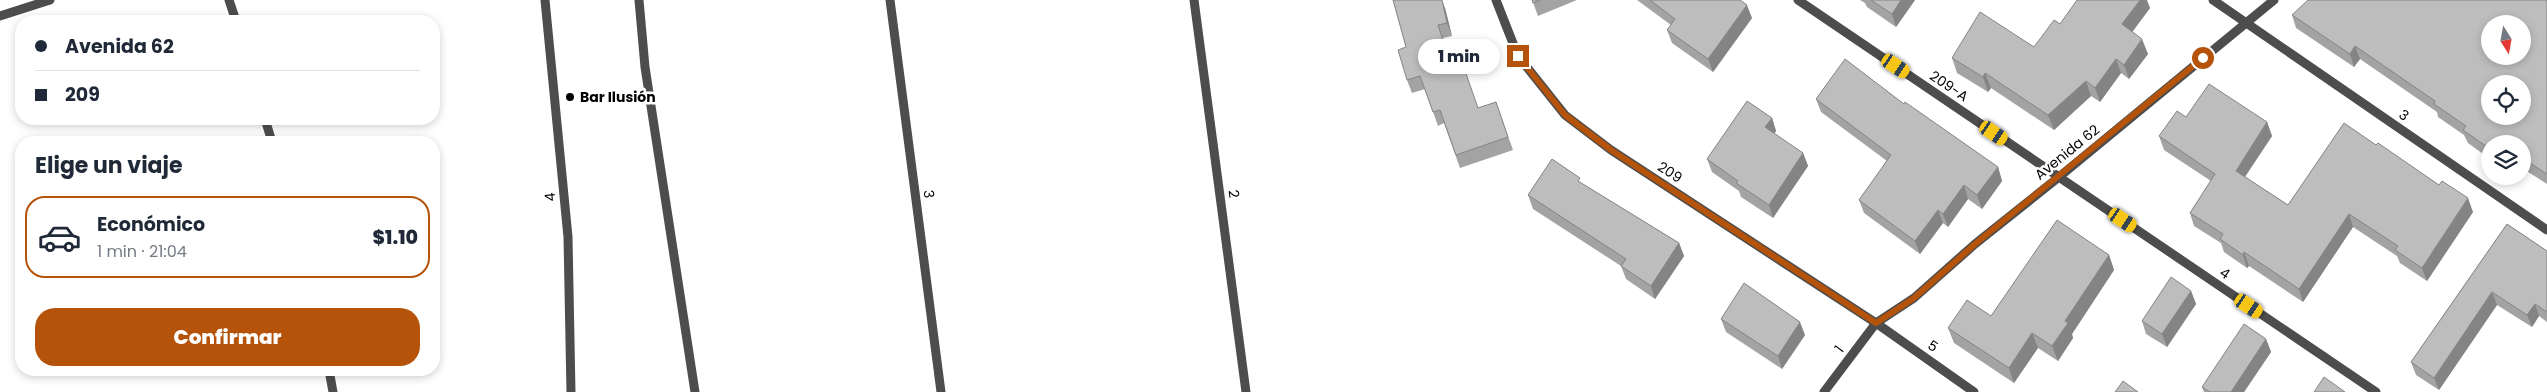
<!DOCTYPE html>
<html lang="es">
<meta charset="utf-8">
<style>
:root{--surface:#fff;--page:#f6f6f7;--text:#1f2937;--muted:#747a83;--line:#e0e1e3;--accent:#b45309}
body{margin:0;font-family:Poppins,sans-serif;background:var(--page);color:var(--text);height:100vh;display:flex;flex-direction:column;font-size:19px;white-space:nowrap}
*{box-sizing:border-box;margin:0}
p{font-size:16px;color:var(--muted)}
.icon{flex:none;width:28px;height:28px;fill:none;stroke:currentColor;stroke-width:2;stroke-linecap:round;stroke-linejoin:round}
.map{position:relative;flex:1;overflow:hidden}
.side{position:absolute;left:15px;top:136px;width:425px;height:240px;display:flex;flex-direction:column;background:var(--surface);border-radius:20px;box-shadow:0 2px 8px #0003}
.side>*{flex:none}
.hud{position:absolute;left:15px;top:15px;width:425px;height:110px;border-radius:20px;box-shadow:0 2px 8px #0003;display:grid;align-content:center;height:110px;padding:0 20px;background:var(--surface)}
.needle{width:32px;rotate:169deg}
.controls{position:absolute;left:2481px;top:15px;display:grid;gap:10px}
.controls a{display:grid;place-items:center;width:50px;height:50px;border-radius:50%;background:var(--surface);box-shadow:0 2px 8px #0003;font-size:25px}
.end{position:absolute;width:22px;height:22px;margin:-11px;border:6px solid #b45309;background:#fff;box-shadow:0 0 0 2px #fff}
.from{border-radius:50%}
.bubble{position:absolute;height:35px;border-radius:18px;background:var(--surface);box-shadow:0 2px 8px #0003;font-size:16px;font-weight:800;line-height:35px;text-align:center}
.car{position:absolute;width:15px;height:30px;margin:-15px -8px;border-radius:6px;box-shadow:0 0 4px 1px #0007;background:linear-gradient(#f5c518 24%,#345 0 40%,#f5c518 0 76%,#345 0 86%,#f5c518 0)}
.hud b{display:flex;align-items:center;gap:18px;height:48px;font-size:19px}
.hud b+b{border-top:1px solid var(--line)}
.hud i{width:12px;height:12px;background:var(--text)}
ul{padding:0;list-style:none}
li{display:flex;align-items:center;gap:15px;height:82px;margin:0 10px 8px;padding:0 10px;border:2px solid transparent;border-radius:20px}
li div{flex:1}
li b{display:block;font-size:19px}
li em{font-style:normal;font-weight:800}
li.active{border-color:var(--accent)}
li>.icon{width:45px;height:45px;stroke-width:1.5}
h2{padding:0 20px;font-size:22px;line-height:60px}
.button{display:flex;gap:10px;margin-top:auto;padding:10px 20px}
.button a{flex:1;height:58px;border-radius:20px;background:var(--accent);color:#fff;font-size:20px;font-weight:800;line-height:58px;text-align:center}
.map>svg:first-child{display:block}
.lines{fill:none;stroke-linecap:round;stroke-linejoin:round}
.minor{stroke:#4d4d4d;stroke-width:9}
.wall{fill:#a3a3a3}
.shaded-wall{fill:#848484}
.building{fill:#bdbdbd;stroke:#848484;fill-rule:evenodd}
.route{stroke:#b45309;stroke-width:6}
.poi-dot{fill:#000;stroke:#fff;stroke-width:2}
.labels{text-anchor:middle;stroke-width:5;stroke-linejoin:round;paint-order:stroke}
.street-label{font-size:14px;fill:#000;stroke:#fff}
.poi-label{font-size:14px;font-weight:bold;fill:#000;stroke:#fff;text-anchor:start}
</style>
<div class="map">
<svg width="2547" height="392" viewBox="0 0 2547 392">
<rect width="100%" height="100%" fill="#fff"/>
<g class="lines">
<g class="minor">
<path d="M 229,0 L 236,21"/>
<path d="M 545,0 L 568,237 L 571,392"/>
<path d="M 639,0 L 645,67 L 695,392"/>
<path d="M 890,0 L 941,392"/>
<path d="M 1194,0 L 1246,392"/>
<path d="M 1496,0 L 1518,56 L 1565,115 L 1611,150 L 1876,323 L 1974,392"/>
<path d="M 1798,0 L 2376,392"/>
<path d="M 2213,0 L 2547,230"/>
<path d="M 0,16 L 50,0"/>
<path d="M 265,119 L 272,142"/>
<path d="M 329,370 L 333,392"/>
<path d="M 1824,392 L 1876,323 L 1914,298 L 1975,244 L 2059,177 L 2274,0"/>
</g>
</g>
<g class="wall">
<path d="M 1532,0 L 1577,0 L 1538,16 Z"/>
<path d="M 1637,0 L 1740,0 L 1752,18 L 1713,72 L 1672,43 L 1667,30 L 1671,25 Z"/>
<path d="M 1860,0 L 1915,0 L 1896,27 L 1867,7 L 1865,3 Z"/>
<path d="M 2547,0 L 2547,184 L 2525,170 L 2522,174 L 2522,144 L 2490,144 L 2490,159 L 2468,143 L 2464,135 L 2438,117 L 2437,112 L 2360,59 L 2354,67 L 2296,28 L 2292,15 Z"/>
<path d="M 1445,8 L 1452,36 L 1443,38 L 1453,71 L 1478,108 L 1496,102 L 1513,150 L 1460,168 L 1444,123 L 1438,126 L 1425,89 L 1412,93 L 1407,80 L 1406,47 Z"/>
<path d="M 2150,8 L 2132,32 L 2148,54 L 2129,79 L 2121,73 L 2100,102 L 2091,96 L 2054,130 L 1991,88 L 1988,92 L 1957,73 L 1952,58 L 2034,47 L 2060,24 Z"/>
<path d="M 1816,99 L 1904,104 L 1998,167 L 2002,181 L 1982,209 L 1968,199 L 1948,227 L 1943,223 L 1920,254 L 1864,213 L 1859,200 L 1887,161 L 1821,112 Z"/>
<path d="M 2186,117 L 2267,122 L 2272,136 L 2245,177 L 2288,205 L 2473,212 L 2427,281 L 2400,263 L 2397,256 L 2353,227 L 2303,302 L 2249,266 L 2247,268 L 2224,252 L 2221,243 L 2194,226 L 2190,213 L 2211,181 L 2164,150 L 2159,136 Z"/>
<path d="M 1772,118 L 1776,131 L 1774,134 L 1803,153 L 1808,166 L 1773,218 L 1741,197 L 1739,191 L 1712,172 L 1707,159 Z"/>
<path d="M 1582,184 L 1679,243 L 1684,256 L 1655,299 L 1626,279 L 1621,266 L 1533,209 L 1528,195 Z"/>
<path d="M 2507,224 L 2547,251 L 2547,322 L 2539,316 L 2532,327 L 2497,305 L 2439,390 L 2416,375 L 2411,362 Z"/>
<path d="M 2109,255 L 2114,270 L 2072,334 L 2073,338 L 2058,361 L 2038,348 L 2014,383 L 1954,343 L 1948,328 L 1991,316 Z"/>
<path d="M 2191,291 L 2196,304 L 2167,347 L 2146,334 L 2142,321 Z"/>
<path d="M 1721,319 L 1805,335 L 1782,369 L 1726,332 Z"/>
<path d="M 2266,339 L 2271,352 L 2244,392 L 2204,392 L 2202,387 Z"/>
</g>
<g class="shaded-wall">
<path d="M 1442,0 L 1445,8 L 1452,36 L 1447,23 Z"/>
<path d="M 1901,0 L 1915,0 L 1896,27 L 1892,14 Z"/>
<path d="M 2140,0 L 2147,0 L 2150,8 L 2127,39 L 2122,24 Z"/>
<path d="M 1747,5 L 1752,18 L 1713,72 L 1708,59 Z"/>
<path d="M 2142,39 L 2148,54 L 2129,79 L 2124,65 Z"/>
<path d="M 2355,46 L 2360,59 L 2354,67 L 2350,54 Z"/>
<path d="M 2116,59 L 2121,73 L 2100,102 L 2095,88 Z"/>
<path d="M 1985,73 L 1991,88 L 1988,92 L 1983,77 Z"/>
<path d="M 2086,81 L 2091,96 L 2054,130 L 2048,115 Z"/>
<path d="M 1772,118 L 1776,131 L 1770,140 L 1765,127 Z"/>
<path d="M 2267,122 L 2272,136 L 2240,184 L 2236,171 Z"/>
<path d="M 1803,153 L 1808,166 L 1773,218 L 1769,205 Z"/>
<path d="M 2522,163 L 2525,170 L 2522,174 Z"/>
<path d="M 1998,167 L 2002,181 L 1982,209 L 1977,195 Z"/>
<path d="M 1964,185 L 1968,199 L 1948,227 L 1943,214 Z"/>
<path d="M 2468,198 L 2473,212 L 2427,281 L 2422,268 Z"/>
<path d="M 1938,210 L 1943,223 L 1920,254 L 1915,241 Z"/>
<path d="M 2349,214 L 2353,227 L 2303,302 L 2299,289 Z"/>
<path d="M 1679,243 L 1684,256 L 1655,299 L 1651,286 Z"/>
<path d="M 2244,252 L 2249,266 L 2247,268 L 2243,255 Z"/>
<path d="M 2109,255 L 2114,270 L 2072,334 L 2073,338 L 2058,361 L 2052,346 L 2065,321 Z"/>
<path d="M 2191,291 L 2196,304 L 2167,347 L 2162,334 Z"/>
<path d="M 2492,292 L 2497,305 L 2439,390 L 2434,378 Z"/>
<path d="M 2535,304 L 2539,316 L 2532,327 L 2527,315 Z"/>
<path d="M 1800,322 L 1805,335 L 1782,369 L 1778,356 Z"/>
<path d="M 2032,333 L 2038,348 L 2014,383 L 2009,368 Z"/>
<path d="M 2266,339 L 2271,352 L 2244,392 L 2231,392 Z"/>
</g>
<g class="building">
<path d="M 1393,0 L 1442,0 L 1447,23 L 1438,25 L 1453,71 L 1464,68 L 1478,108 L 1496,102 L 1508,137 L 1456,155 L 1440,110 L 1433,112 L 1420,76 L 1407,80 L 1398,50 L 1406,47 Z"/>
<path d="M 1532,0 L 1540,0 L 1533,3 Z"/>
<path d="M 1650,0 L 1740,0 L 1747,5 L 1708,59 L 1667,30 L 1675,19 Z"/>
<path d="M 1871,0 L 1901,0 L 1892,14 Z"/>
<path d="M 2077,0 L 2140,0 L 2122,24 L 2142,39 L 2124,65 L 2116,59 L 2095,88 L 2086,81 L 2048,115 L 1985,73 L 1983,77 L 1952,58 L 1980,12 L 2034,47 L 2054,20 L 2060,24 Z"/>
<path d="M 2308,0 L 2547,0 L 2547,174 L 2522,158 L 2522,144 L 2490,144 L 2490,149 L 2463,130 L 2466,126 L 2434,104 L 2435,101 L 2355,46 L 2350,54 L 2292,15 ZM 2490,24 L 2522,24 L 2522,56 L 2490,56 ZM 2490,84 L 2522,84 L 2522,116 L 2490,116 Z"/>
<path d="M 1845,59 L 1904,104 L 1905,102 L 1998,167 L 1977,195 L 1964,185 L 1943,214 L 1938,210 L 1915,241 L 1859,200 L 1891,155 L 1816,99 Z"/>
<path d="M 2209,84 L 2267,122 L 2236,171 L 2288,205 L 2344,123 L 2376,145 L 2378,143 L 2439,185 L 2442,181 L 2468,198 L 2422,268 L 2395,250 L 2398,246 L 2349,214 L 2299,289 L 2244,252 L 2243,255 L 2220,239 L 2223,234 L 2190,213 L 2215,174 L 2159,136 L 2177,111 L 2186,117 Z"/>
<path d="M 1747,101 L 1772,118 L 1765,127 L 1803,153 L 1769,205 L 1736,183 L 1738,181 L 1707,159 Z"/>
<path d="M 1552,159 L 1580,178 L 1578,181 L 1679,243 L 1651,286 L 1621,266 L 1626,259 L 1528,195 Z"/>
<path d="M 2057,220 L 2109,255 L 2065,321 L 2068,323 L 2052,346 L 2032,333 L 2009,368 L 1948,328 L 1967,300 L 1991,316 Z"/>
<path d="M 2507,224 L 2547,251 L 2547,312 L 2535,304 L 2527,315 L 2492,292 L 2434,378 L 2411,362 Z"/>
<path d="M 2171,277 L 2191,291 L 2162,334 L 2142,321 Z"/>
<path d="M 1744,283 L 1800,322 L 1778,356 L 1721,319 Z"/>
<path d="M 2244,324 L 2266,339 L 2231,392 L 2210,392 L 2202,387 Z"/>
<path d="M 2324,377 L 2345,392 L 2314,392 Z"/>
<path d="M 2123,381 L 2138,392 L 2115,392 Z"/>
</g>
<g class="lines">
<path class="route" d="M 1518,56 L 1565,115 L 1611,150 L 1876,323 L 1914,298 L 1975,244 L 2203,58"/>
</g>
<circle class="poi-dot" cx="570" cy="97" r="5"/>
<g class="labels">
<g class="street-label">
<text transform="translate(1949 86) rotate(34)" y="5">209-A</text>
<text transform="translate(2404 115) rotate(35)" y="5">3</text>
<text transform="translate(2067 152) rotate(-39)" y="5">Avenida 62</text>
<text transform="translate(1670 172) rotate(33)" y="5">209</text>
<text transform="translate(929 194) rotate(83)" y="5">3</text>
<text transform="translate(1234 194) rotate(83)" y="5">2</text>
<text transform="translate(550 197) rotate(-95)" y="5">4</text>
<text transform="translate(2225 273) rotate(34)" y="5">4</text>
<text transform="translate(1933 346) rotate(35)" y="5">5</text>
<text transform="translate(1839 349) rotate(-53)" y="5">1</text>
</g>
<g class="poi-label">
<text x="580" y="102">Bar Ilusión</text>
</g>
</g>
</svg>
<div class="controls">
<a><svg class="needle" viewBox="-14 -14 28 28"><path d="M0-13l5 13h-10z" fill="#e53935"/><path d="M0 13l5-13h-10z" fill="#747a83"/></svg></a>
<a><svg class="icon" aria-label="locate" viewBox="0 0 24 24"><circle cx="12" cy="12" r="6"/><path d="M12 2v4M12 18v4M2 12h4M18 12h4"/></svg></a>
<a><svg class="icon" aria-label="layers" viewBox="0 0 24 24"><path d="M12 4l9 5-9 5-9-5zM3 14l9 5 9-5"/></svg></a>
</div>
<i class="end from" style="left:2203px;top:58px"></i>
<i class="end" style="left:1518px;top:56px"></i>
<div class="bubble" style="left:1418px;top:39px;width:82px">1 min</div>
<i class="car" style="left:1896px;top:66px;rotate:124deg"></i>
<i class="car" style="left:1994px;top:133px;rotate:124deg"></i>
<i class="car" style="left:2123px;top:220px;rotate:124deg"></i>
<i class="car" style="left:2249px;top:306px;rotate:124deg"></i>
<div class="hud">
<b><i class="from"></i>Avenida 62</b>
<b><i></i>209</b>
</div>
<section class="side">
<h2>Elige un viaje</h2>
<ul>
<li class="active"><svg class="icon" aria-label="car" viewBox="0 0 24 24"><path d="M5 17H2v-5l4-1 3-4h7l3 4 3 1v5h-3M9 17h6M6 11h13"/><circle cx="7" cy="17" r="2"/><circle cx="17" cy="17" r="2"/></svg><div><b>Económico</b><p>1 min · 21:04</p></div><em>$1.10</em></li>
</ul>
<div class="button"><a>Confirmar</a></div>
</section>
</div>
